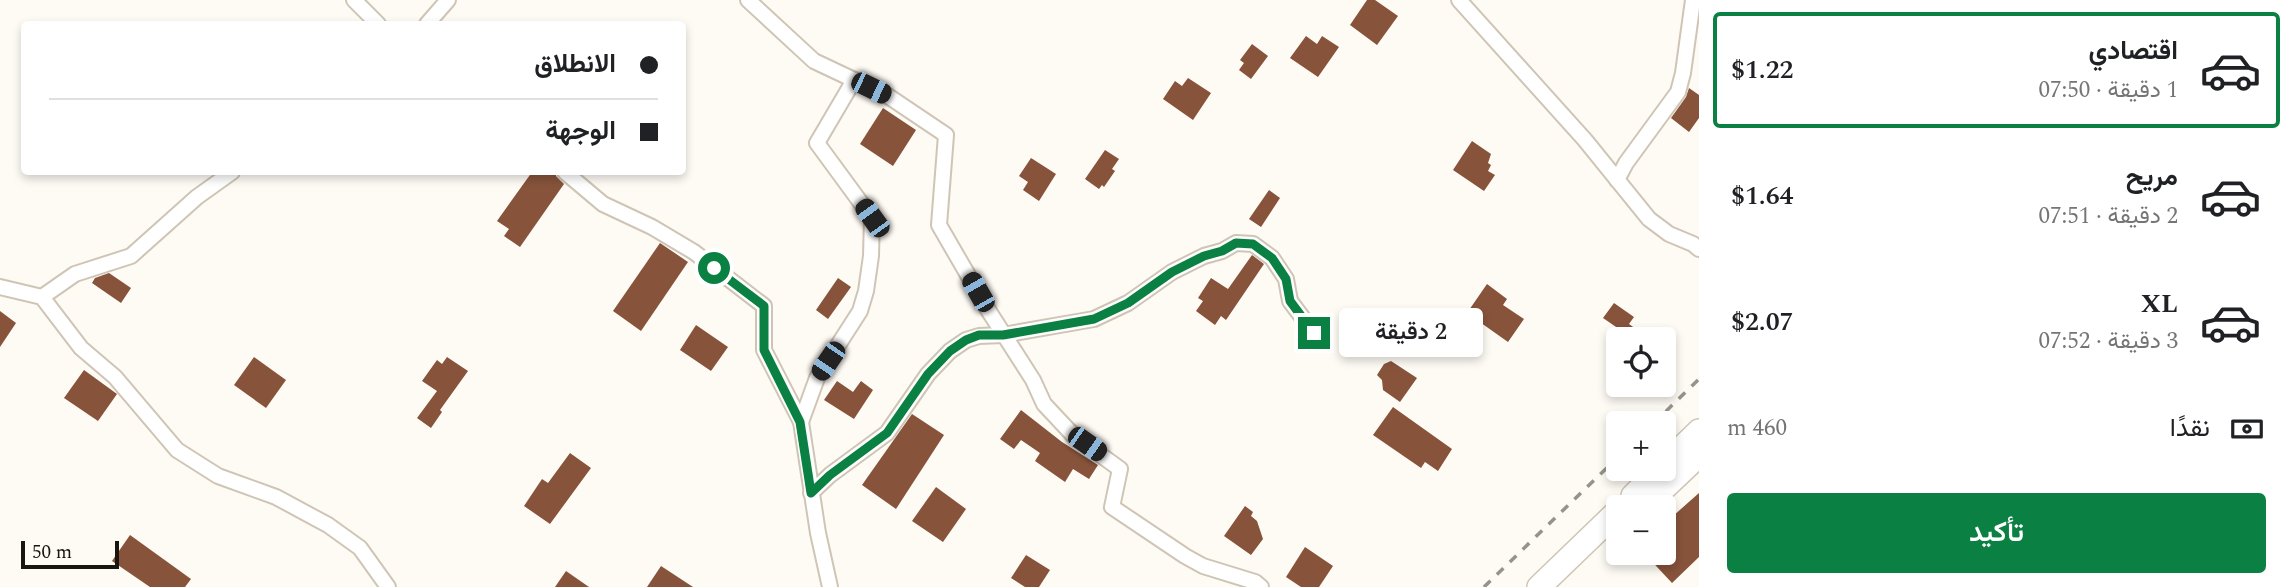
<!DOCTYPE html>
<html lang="ar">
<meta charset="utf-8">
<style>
:root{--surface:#fff;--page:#f2f2f2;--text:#202124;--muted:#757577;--line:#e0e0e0;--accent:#0b8043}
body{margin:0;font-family:Spectral,Vazirmatn,serif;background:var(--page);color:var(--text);direction:rtl;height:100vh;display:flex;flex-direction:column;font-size:26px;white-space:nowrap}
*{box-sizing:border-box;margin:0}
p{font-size:23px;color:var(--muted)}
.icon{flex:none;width:38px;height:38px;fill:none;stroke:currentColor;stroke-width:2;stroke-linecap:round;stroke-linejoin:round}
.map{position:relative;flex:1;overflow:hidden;direction:ltr}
.details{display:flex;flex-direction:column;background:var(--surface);width:595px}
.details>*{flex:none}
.guide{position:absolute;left:21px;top:21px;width:665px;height:154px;border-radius:7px;box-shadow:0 4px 10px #0003;direction:rtl;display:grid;align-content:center;height:154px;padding:0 28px;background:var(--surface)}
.controls{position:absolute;left:1606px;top:327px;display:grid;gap:14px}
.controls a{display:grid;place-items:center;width:70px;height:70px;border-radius:7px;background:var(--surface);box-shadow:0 4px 10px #0003;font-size:35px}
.scale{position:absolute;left:21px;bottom:18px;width:98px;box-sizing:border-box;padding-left:7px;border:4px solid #19150f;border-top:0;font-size:19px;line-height:24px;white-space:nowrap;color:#19150f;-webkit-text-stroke:5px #fefaf4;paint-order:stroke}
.end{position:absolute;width:32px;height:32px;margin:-16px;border:9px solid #0b8043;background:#fff;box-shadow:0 0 0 4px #fff}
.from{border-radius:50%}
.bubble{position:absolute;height:49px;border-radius:7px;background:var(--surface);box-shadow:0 4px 10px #0003;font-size:23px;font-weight:600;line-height:49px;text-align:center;direction:rtl}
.car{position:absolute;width:21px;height:42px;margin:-21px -10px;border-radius:9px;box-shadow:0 0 5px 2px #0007;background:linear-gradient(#222 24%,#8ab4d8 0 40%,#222 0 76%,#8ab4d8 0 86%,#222 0)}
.guide b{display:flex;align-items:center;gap:24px;height:66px;font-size:26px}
.guide b+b{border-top:2px solid var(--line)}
.guide i{width:18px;height:18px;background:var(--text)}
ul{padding:12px 0 0;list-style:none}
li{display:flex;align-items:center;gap:21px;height:116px;margin:0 14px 10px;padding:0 14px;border:4px solid transparent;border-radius:7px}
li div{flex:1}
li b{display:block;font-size:26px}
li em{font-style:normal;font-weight:600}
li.active{border-color:var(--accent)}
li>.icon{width:63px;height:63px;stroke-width:1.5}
.pay{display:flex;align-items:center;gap:18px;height:77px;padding:0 28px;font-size:26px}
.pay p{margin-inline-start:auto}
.cta{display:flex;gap:14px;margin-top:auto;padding:14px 28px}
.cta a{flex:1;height:80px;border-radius:7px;background:var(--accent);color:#fff;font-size:28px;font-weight:600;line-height:80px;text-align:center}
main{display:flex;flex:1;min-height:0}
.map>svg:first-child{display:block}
.building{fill:#87533b}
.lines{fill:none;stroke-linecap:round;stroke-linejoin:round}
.minor-casing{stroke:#cfc5b5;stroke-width:18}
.primary-casing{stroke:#cfc5b5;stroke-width:26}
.minor{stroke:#fff;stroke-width:14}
.primary{stroke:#fff;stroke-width:23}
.rail{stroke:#96928c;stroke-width:3.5;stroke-dasharray:9 9;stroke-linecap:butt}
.route{stroke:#0b8043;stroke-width:9}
</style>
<main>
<section class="details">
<ul>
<li class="active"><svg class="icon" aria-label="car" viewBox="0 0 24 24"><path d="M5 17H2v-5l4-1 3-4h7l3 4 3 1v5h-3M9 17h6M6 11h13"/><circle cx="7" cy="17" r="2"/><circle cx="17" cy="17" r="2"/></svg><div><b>اقتصادي</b><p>1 دقيقة · 07:50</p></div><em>$1.22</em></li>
<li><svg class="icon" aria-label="car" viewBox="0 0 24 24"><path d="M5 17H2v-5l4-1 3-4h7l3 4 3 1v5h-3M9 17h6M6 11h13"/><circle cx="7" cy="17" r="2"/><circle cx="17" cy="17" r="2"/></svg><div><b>مريح</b><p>2 دقيقة · 07:51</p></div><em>$1.64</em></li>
<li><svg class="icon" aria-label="car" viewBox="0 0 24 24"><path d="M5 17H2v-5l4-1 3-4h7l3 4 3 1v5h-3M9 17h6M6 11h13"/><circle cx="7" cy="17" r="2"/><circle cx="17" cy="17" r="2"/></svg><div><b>XL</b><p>3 دقيقة · 07:52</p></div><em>$2.07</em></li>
</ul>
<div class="pay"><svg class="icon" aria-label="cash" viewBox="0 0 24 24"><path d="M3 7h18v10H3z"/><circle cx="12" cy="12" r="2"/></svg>نقدًا<p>460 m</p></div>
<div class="cta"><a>تأكيد</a></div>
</section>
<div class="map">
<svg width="1699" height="587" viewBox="0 0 1699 587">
<rect width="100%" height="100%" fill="#fefaf4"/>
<g class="building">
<path d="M 1367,0 L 1375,0 L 1398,16 L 1377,45 L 1350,25 Z"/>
<path d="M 1306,36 L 1317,44 L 1322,36 L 1339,47 L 1318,77 L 1290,58 Z"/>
<path d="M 1252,44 L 1268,56 L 1251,79 L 1239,70 L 1244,63 L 1240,60 Z"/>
<path d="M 1188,78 L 1211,93 L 1193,120 L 1163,99 L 1175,81 L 1182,86 Z"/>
<path d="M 1689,88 L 1699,95 L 1699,118 L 1689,132 L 1671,118 L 1686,97 Z"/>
<path d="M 883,108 L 916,130 L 893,166 L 860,144 Z"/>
<path d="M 1472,141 L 1491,154 L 1488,163 L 1491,165 L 1488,171 L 1495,175 L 1484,191 L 1453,170 Z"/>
<path d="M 1105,150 L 1119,159 L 1112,169 L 1115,171 L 1104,187 L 1102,185 L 1099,189 L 1085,179 Z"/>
<path d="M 1031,158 L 1056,174 L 1039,201 L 1023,190 L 1028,182 L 1019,176 Z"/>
<path d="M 532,172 L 556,172 L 556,176 L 564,184 L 520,247 L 504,236 L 509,229 L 497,221 Z"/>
<path d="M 1269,190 L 1280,198 L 1261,227 L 1249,219 Z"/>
<path d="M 660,243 L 688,262 L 641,331 L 613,311 Z"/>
<path d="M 1252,255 L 1264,264 L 1226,320 L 1221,316 L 1215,325 L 1196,311 L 1203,301 L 1198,298 L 1211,278 L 1228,289 Z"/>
<path d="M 109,273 L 131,288 L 121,303 L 92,283 L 95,278 Z"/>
<path d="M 838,278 L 851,287 L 828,319 L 816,310 Z"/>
<path d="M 1487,284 L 1507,299 L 1503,305 L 1524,319 L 1508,342 L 1467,313 Z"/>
<path d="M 1614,303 L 1634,317 L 1629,324 L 1640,332 L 1635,340 L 1603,318 Z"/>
<path d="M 0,311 L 16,323 L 0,347 Z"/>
<path d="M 696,325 L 728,347 L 711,371 L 680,350 Z"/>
<path d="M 254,357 L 286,380 L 266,408 L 234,385 Z"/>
<path d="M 447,357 L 468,371 L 440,410 L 442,412 L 431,428 L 417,418 L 437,391 L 422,381 L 437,360 L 442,364 Z"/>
<path d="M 1391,361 L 1417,378 L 1400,402 L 1383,390 L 1382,380 L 1377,375 L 1384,364 Z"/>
<path d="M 84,370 L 117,394 L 98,421 L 64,398 Z"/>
<path d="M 837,381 L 853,392 L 861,381 L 873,390 L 854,419 L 824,400 Z"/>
<path d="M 1393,407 L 1452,449 L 1438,471 L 1425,462 L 1421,468 L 1373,435 Z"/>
<path d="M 1021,410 L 1062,442 L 1098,465 L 1089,479 L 1073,469 L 1065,482 L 1035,461 L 1040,453 L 1021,440 L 1014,449 L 1000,439 Z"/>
<path d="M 912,414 L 944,435 L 896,509 L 862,485 Z"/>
<path d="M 570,453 L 591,468 L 550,524 L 524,506 L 542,479 L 548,483 Z"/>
<path d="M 936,487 L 966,509 L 943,542 L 912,521 Z"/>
<path d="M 1699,493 L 1699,557 L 1672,583 L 1644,553 L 1664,553 L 1664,524 Z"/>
<path d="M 1245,506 L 1253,512 L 1251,516 L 1257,521 L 1263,539 L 1251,555 L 1224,536 Z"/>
<path d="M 130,535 L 191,579 L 185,587 L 150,587 L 112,561 Z"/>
<path d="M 1305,547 L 1333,566 L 1319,587 L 1301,587 L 1286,577 Z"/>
<path d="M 1026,555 L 1050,570 L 1039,587 L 1025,587 L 1011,578 Z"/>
<path d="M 661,566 L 693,587 L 647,587 Z"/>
<path d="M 566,571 L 589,587 L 555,587 Z"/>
</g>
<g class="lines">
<defs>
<g id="minor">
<path d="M 354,0 L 378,24"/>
<path d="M 748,0 L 814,61 L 888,96 L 946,135 L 939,225 L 990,313 L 1033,380 L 1044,404 L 1073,435 L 1120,469 L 1112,507 L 1185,556 L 1203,566 L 1255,582 L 1261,587"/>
<path d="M 1459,0 L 1585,140 L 1649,219 L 1669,234 L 1693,244 L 1699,249"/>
<path d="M 427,24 L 448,0"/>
<path d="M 565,172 L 603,204 L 652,227 L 694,252 L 764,306 L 764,350 L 801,422 L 818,533 L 830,587"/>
<path d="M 1617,180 L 1626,163 L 1678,92 L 1683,73 L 1693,0"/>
<path d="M 0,287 L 42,297 L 81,348 L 115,377 L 177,450 L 218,476 L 276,497 L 328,525 L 360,548 L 388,587"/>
<path d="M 42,297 L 75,274 L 131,256 L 197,197 L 232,172"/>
<path d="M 801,422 L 817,378 L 860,311 L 866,291 L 871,256 L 872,218 L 817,143 L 854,80"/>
<path d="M 811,493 L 830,475 L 887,433 L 928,374 L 950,351 L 966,340 L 979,336 L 1003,335 L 1094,319 L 1128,303 L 1172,272 L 1204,256 L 1222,251 L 1236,243 L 1253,244 L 1272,258 L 1286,279 L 1290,301 L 1314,333"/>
</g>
<g id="primary">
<path d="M 1664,465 L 1699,431"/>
<path d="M 1633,496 L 1660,469"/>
<path d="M 1643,508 L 1699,455"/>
<path d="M 1539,587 L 1619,510"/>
</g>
</defs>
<use href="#minor" class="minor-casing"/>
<use href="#primary" class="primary-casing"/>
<use href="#minor" class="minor"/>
<use href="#primary" class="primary"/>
<g class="rail">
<path d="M 1653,424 L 1699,379"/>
<path d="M 1484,587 L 1619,456"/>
</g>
</g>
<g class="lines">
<path class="route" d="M 714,268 L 764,306 L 764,350 L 800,422 L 811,493 L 830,475 L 887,433 L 928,374 L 950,351 L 966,340 L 979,335 L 1003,335 L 1094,319 L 1128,303 L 1172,272 L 1204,256 L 1222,251 L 1236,243 L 1253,244 L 1272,258 L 1286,279 L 1290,301 L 1314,333"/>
</g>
</svg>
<div class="controls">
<a><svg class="icon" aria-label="locate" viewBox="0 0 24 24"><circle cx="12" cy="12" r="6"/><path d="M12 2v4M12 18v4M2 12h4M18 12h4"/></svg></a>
<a>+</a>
<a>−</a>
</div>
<div class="scale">50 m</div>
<i class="end from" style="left:714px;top:268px"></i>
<i class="end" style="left:1314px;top:333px"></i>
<div class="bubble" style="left:1339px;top:308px;width:144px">2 دقيقة</div>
<i class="car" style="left:871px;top:88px;rotate:116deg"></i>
<i class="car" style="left:872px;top:218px;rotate:324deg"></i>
<i class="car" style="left:978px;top:292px;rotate:330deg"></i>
<i class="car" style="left:828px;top:361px;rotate:214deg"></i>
<i class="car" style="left:1087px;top:444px;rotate:125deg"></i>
<div class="guide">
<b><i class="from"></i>الانطلاق</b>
<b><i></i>الوجهة</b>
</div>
</div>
</main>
